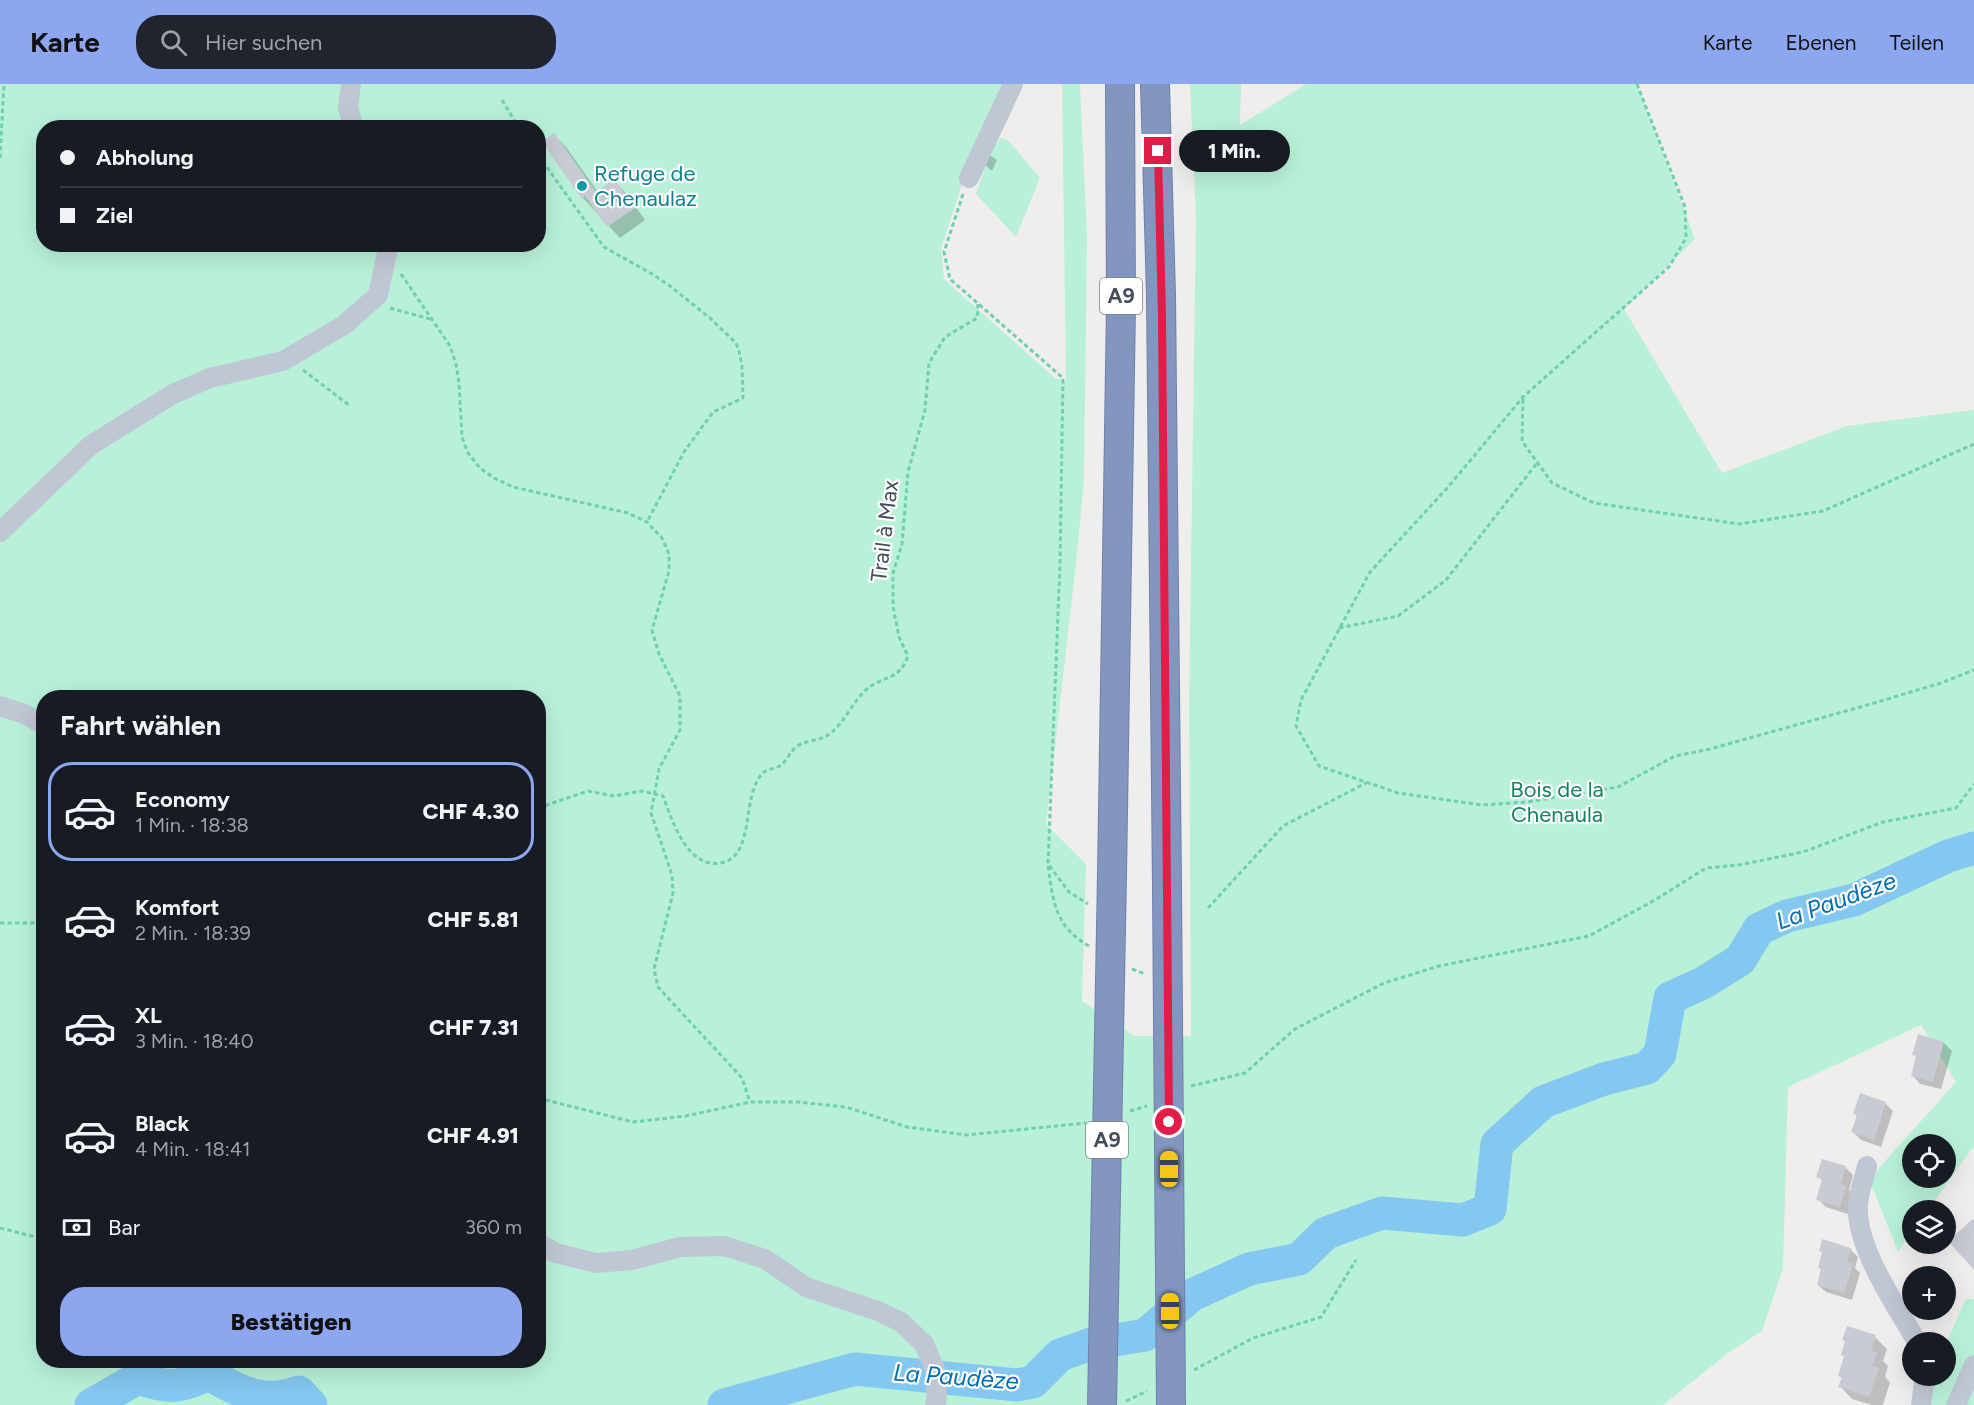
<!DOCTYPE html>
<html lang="de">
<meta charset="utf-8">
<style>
:root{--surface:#171b24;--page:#20242c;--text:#f1f3f6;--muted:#9ea1a6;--line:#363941;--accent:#8ca6f0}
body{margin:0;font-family:Figtree,sans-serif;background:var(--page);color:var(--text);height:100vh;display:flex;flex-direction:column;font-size:22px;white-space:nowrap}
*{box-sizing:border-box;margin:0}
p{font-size:20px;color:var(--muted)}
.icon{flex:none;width:33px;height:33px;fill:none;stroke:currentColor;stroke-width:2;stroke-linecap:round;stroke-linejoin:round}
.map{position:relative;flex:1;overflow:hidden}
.drawer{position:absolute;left:36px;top:606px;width:510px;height:678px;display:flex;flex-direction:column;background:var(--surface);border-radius:24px;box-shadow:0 6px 24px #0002}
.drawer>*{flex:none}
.top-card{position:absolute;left:36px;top:36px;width:510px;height:132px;border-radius:24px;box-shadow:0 6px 24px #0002;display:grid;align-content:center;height:132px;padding:0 24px;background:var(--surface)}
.fabs{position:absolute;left:1902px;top:1050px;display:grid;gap:12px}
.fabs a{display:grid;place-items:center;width:54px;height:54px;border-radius:50%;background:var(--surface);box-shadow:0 6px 24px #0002;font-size:30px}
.end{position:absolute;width:27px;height:27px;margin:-14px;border:8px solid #e11d48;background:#fff;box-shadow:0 0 0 3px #fff}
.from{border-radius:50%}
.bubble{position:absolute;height:42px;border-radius:21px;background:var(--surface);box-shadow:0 6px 24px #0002;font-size:20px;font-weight:800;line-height:42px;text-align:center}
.car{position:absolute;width:18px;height:36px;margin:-18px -9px;border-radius:8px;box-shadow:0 0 4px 2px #0007;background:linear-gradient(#f5c518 24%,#345 0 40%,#f5c518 0 76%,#345 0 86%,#f5c518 0)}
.top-card b{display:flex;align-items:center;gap:21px;height:57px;font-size:22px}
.top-card b+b{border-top:2px solid var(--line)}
.top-card i{width:15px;height:15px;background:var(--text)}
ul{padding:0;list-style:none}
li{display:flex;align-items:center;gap:18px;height:99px;margin:0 12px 9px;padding:0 12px;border:3px solid transparent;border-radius:24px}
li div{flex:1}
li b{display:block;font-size:22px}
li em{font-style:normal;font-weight:800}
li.on{border-color:var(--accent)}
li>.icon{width:54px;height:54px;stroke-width:1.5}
h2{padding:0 24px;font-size:27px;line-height:72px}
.pay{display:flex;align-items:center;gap:15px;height:66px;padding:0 24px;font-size:22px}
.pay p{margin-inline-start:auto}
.action{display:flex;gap:12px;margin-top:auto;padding:12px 24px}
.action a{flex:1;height:69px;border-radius:24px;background:var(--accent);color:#111;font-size:24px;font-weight:800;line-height:69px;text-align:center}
header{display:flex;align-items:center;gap:36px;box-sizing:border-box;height:84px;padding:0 30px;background:var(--accent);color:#111}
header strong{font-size:28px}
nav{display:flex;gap:33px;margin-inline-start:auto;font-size:21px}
.search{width:420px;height:54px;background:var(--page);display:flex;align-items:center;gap:15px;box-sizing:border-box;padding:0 21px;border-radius:24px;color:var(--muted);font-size:22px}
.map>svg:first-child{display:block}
.green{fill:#b9f1d8;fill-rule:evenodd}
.shadow{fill:#0003}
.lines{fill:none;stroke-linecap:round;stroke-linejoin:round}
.river{stroke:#84c7f0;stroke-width:33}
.building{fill:#c9cbd4}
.highway-casing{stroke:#6e81ab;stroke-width:30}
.path{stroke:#6fd0b1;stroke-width:3;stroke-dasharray:4.5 3;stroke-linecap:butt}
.minor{stroke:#c0c7d4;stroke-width:20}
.highway{stroke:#8296bf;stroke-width:28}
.highway-bridge-casing{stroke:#6e81ab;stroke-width:30;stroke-linecap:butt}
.highway-bridge{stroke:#8296bf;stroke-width:28}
.route{stroke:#e11d48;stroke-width:8}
.culture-dot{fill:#0f9aa8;stroke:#fff;stroke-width:2}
.labels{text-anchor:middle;stroke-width:4.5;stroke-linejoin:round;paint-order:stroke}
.shield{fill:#fff;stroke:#7d828d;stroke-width:1.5}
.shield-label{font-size:21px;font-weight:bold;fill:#454d5c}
.culture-label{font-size:22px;fill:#0d838f;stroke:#fff;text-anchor:start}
.street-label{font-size:22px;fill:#454d5c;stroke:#fff}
.park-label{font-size:22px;fill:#12815c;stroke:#fff}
.water-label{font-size:24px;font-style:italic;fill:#056eaf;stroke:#fff}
</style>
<header>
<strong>Karte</strong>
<div class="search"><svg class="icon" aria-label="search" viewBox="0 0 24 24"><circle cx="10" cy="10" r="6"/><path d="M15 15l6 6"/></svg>Hier suchen</div>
<nav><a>Karte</a><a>Ebenen</a><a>Teilen</a></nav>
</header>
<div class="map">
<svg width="1974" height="1321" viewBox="0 0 1974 1321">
<rect width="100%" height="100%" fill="#f0eeed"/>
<g class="green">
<path d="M 0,0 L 1009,0 L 965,91 L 941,165 L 944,195 L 1055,294 L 1066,298 L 1062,0 L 1080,0 L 1087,152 L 1084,396 L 1076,480 L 1046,740 L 1086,780 L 1082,917 L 1134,952 L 1191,952 L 1189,617 L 1196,134 L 1190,0 L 1241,0 L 1240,41 L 1306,0 L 1637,0 L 1695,155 L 1624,225 L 1722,389 L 1847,342 L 1974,326 L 1974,1062 L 1928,1126 L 1912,1126 L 1912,1147 L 1898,1168 L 1869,1095 L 1956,998 L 1921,941 L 1788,1003 L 1783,1185 L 1762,1247 L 1727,1270 L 1663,1321 L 0,1321 ZM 44,44 L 538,44 L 538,160 L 44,160 ZM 44,614 L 538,614 L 538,1276 L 44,1276 ZM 1912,1060 L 1946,1060 L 1946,1094 L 1912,1094 Z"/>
<path d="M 1001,54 L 1009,57 L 1040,94 L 1016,153 L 976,110 C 982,94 990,64 1001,54 Z"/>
<path d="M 1966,1215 L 1974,1215 L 1974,1321 L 1928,1321 L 1930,1292 L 1946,1292 L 1946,1259 Z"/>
</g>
<g class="shadow">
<path d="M 554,51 L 566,63 L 598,108 L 614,97 L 626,109 L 645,136 L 620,154 L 583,114 Z"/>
<path d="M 989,71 L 997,76 L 992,87 L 985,81 Z"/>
<path d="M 1944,959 L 1952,967 L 1941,1005 L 1920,1000 L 1913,992 L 1918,974 L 1914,970 Z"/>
<path d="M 1885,1019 L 1893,1027 L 1881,1063 L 1861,1056 L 1853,1048 L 1858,1033 L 1855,1030 Z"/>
<path d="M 1845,1083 L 1853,1091 L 1849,1106 L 1853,1111 L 1848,1130 L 1826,1123 L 1818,1115 L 1823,1097 L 1818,1093 Z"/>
<path d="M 1850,1165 L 1858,1173 L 1855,1184 L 1860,1189 L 1852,1216 L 1826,1208 L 1818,1201 L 1822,1186 Z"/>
<path d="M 1875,1253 L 1887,1265 L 1883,1277 L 1888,1282 L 1885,1293 L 1890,1298 L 1883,1321 L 1872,1321 L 1852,1315 L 1840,1302 L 1843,1295 L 1839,1291 Z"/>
</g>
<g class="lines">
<g class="river">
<path d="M 91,1321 L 138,1294 C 169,1305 179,1304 209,1290 C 239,1308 264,1321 299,1308 L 311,1321"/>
<path d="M 724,1321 L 855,1285 L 1017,1301 L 1033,1298 L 1060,1271 L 1091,1260 L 1145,1251 L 1192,1211 L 1249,1185 L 1299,1175 L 1326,1149 L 1382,1129 L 1463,1136 L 1490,1125 L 1497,1060 L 1543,1018 L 1604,995 L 1647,984 L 1660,970 L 1670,914 L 1703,899 L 1740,876 L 1759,845 L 1787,832 L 1854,816 L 1948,772 L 1974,764"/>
</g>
</g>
<g class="building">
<path d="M 554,49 L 596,108 L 614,95 L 635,124 L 607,143 L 585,112 L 582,115 L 542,58 Z"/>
<path d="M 1918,950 L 1944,958 L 1933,998 L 1911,992 L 1916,972 L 1912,971 Z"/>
<path d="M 1860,1009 L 1886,1018 L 1874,1056 L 1851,1048 L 1857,1031 L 1853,1030 Z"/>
<path d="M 1822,1075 L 1846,1082 L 1841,1100 L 1846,1102 L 1840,1123 L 1816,1116 L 1822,1095 L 1816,1093 Z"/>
<path d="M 1973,1135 L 1974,1137 L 1974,1186 L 1948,1157 Z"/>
<path d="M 1822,1155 L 1851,1164 L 1847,1178 L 1853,1180 L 1844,1209 L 1817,1201 L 1821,1185 L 1818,1184 L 1822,1168 L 1819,1167 Z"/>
<path d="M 1847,1242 L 1876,1251 L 1871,1267 L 1877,1269 L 1872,1282 L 1879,1284 L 1869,1313 L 1838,1303 L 1842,1293 L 1838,1292 L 1844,1272 L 1841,1271 L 1845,1257 L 1842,1256 Z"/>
</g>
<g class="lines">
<defs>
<g id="highway">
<path d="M 1155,0 L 1161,211 L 1167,803"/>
<path d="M 1112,791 L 1121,222 L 1120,0"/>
</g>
</defs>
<use href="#highway" class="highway-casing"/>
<g class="path">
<path d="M 1637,0 L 1685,123 L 1686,154 L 1669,183 L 1523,313 L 1449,402 L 1370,488 L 1301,616 L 1296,642 L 1319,682 L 1398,709 L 1482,721 L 1527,718 L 1618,703 L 1675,672 L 1710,665 L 1864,622 L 1941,599 L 1974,586"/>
<path d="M 502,16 L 519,44"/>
<path d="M 538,71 L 604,163 L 652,190 L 670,202 L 710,234 L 736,259 L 739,267 L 742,282 L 743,314 L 713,328 L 684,368 L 647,438"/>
<path d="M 0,74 L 4,0"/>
<path d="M 963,110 L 944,168 L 950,195 L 1063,294 L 1060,480 L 1048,780 L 1069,808 L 1088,820"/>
<path d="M 401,190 L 450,262 L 456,280 L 459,299 L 462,353 L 468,369 L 480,384 L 494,394 L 513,403 L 628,429 L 647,438 L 662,454 L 669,470 L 669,487 L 652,546 L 659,570 L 680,612 L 680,646 L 659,685 L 651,729 L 672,791 L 673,809 L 654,885 L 658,903 L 742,994 L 750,1018"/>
<path d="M 390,224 L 430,235"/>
<path d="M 303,286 L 349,321"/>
<path d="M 1523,315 L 1522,357 L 1552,399 L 1594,419 L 1739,440 L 1823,427 L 1974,360"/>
<path d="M 1339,544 L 1398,532 L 1446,496 L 1537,379"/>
<path d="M 538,724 L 588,707 L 614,712 L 642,707 L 663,712 C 672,736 687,785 721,779 C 757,772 740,709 764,688 C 768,685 776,685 781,681 C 788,676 791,665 799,661 C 810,655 822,657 832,648 C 846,636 853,617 867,605 C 886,590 898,598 908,572 L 899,553 L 893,522 L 893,489 L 902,460 L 908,388 L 925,326 L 929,279 L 945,253 L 977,234 L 978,220"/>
<path d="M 1048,782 C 1053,817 1055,843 1089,862"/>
<path d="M 1208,824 L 1283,742 L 1366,699"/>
<path d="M 0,839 L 44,839"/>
<path d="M 1132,885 L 1145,890"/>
<path d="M 1191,1002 L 1245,989 L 1295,945 L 1384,899 L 1439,882 L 1589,852 L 1655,816 L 1706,784 L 1739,781 L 1803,768 L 1883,738 L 1956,724 L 1974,700"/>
<path d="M 538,1014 L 633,1038 L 686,1032 L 750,1018 L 797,1018 L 846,1023 L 907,1043 L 967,1051 L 1086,1039"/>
<path d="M 1130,1027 L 1147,1022"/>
<path d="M 0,1144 L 44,1155"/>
<path d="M 1194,1286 L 1253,1254 L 1321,1233 L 1356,1176"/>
<path d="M 1126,1317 L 1147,1307"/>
</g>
<g class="minor">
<path d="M 351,0 L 348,24 L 354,44"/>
<path d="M 969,94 L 1013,0"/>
<path d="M 0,448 L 91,361 L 173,310 L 210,294 L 283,277 L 344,241 L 378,211 L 387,169 L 385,160"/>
<path d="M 0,622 L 24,630 L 44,641"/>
<path d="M 1867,1082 C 1864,1095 1858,1110 1858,1123 C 1856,1164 1897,1223 1917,1258"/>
<path d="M 538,1159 L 556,1169 L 596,1179 L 632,1176 L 680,1163 L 724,1162 L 765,1175 L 806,1203 L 878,1227 L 901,1238 L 924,1260 L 935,1285 L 937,1315 L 935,1321"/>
<path d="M 1921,1321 L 1925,1292"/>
<path d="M 1956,1321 L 1974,1281"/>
</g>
<use href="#highway" class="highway"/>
<defs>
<g id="highway-bridge">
<path d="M 1167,803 L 1171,1321"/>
<path d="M 1102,1321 L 1112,791"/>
</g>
</defs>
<use href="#highway-bridge" class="highway-bridge-casing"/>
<use href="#highway-bridge" class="highway-bridge"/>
</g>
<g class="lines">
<path class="route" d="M 1158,67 L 1162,233 L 1169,1038"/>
</g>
<circle class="culture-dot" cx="582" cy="102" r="6"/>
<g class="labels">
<g class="shield">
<rect x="1100" y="194" width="42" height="36" rx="4.5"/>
<rect x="1086" y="1038" width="42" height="36" rx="4.5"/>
</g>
<g class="shield-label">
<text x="1121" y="219">A9</text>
<text x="1107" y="1063">A9</text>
</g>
<g class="culture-label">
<text x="594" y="97">Refuge de<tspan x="594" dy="25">Chenaulaz</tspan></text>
</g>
<g class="street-label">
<text transform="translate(884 447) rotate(-83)" y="8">Trail à Max</text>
</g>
<g class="park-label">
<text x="1557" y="713">Bois de la<tspan x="1557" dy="25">Chenaula</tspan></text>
</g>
<g class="water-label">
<text transform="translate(1836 817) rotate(-20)" y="8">La Paudèze</text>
<text transform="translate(956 1293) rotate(4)" y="8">La Paudèze</text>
</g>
</g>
</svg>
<div class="fabs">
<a><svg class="icon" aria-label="locate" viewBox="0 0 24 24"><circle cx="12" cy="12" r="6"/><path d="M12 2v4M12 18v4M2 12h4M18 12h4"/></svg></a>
<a><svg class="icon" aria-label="layers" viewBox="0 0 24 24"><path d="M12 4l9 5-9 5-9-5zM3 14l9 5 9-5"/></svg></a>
<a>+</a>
<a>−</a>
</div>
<i class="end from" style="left:1169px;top:1038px"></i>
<i class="end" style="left:1158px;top:67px"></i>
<div class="bubble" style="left:1179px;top:46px;width:111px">1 Min.</div>
<i class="car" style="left:1169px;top:1085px;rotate:0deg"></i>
<i class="car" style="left:1170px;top:1227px;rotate:0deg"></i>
<div class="top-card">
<b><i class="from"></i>Abholung</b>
<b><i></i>Ziel</b>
</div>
<section class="drawer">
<h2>Fahrt wählen</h2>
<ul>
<li class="on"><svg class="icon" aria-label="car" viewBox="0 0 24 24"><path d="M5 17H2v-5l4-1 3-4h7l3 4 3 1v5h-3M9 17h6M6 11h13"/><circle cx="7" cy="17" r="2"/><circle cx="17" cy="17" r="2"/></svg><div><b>Economy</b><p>1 Min. · 18:38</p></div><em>CHF 4.30</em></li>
<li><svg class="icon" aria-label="car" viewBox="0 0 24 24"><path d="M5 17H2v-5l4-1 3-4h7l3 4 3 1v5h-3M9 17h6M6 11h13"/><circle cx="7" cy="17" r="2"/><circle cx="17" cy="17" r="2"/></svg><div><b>Komfort</b><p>2 Min. · 18:39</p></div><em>CHF 5.81</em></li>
<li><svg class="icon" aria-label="car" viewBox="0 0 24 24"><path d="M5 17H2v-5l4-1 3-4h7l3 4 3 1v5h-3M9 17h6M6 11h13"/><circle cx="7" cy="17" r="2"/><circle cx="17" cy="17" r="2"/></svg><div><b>XL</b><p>3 Min. · 18:40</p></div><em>CHF 7.31</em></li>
<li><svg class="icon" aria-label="car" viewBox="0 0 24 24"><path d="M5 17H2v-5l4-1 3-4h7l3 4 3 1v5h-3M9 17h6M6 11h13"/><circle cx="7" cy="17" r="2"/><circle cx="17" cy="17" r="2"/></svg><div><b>Black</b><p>4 Min. · 18:41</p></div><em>CHF 4.91</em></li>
</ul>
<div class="pay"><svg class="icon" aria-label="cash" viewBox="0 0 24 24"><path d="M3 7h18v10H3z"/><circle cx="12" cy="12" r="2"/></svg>Bar<p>360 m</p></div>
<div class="action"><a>Bestätigen</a></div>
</section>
</div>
